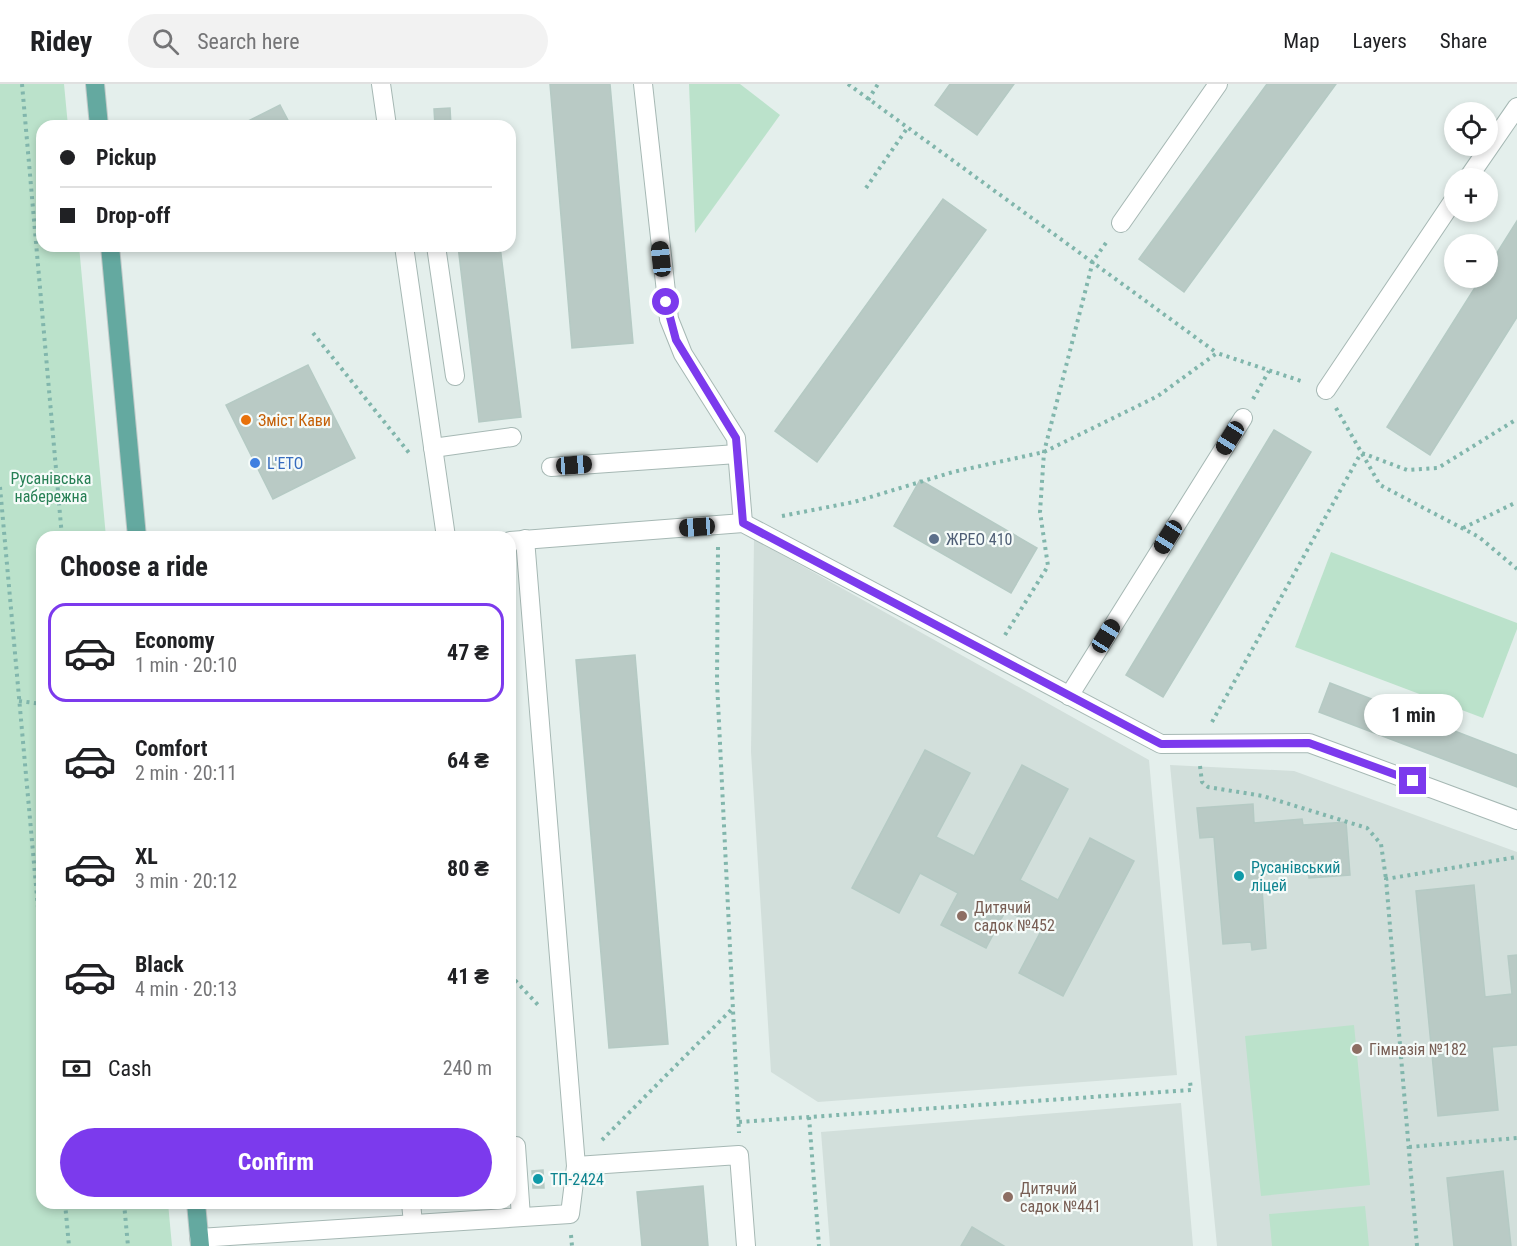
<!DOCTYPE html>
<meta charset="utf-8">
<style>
:root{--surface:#fff;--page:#f2f2f2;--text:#202124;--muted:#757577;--line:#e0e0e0;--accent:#7c3aed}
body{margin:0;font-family:"Roboto Condensed",sans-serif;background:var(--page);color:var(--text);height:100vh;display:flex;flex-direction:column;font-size:22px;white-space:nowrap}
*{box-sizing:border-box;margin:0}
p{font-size:20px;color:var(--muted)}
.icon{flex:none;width:33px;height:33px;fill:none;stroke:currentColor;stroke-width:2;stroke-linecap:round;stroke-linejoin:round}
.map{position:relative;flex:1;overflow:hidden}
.side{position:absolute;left:36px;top:447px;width:480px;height:678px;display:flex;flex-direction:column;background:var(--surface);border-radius:18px;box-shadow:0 3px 9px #0003}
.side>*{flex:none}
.banner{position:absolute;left:36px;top:36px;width:480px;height:132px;border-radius:18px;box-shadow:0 3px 9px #0003;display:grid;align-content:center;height:132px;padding:0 24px;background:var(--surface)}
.tools{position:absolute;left:1444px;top:18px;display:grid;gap:12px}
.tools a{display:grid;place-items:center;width:54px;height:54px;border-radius:50%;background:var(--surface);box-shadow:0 3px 9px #0003;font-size:30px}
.end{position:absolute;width:27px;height:27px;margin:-14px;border:8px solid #7c3aed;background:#fff;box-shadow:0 0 0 3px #fff}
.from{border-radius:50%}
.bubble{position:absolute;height:42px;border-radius:21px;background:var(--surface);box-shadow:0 3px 9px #0003;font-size:20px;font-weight:700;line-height:42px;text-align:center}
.car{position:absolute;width:18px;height:36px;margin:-18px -9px;border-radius:8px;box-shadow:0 0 4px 2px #0007;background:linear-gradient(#222 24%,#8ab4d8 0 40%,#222 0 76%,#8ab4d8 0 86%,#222 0)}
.banner b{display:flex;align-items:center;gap:21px;height:57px;font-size:22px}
.banner b+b{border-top:2px solid var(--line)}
.banner i{width:15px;height:15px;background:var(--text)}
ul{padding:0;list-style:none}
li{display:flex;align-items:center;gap:18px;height:99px;margin:0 12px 9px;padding:0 12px;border:3px solid transparent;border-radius:18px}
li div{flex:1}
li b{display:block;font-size:22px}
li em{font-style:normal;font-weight:700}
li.active{border-color:var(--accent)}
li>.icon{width:54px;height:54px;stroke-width:1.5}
h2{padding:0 24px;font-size:27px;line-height:72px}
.pay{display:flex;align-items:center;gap:15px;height:66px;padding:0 24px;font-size:22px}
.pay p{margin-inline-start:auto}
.cta{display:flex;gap:12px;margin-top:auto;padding:12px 24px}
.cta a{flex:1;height:69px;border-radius:36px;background:var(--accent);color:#fff;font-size:24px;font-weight:700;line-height:69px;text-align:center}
header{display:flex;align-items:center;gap:36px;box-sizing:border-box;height:84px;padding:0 30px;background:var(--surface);border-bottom:2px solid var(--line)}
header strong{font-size:28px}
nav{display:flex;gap:33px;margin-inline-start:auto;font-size:21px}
.search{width:420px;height:54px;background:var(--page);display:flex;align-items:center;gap:15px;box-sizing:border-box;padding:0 21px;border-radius:33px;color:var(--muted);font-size:22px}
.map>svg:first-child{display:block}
.built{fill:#d2dfdb}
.green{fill:#bbe2cb}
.building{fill:#b9cac5;stroke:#b5cac4;stroke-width:1.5}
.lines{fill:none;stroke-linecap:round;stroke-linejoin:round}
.minor-casing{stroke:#a6b8b4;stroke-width:20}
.major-casing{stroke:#c1cac9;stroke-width:20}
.path{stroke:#81b6ac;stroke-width:4;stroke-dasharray:3 4.5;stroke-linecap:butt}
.minor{stroke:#fff;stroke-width:18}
.major{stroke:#64a9a0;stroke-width:18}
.route{stroke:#7c3aed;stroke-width:8}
.food-dot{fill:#e8710a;stroke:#f5fbf9;stroke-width:2}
.shop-dot{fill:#3f7fe0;stroke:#f5fbf9;stroke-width:2}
.service-dot{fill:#5c6f8a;stroke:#f5fbf9;stroke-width:2}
.culture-dot{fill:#0f9aa8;stroke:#f5fbf9;stroke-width:2}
.education-dot{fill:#8d6e63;stroke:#f5fbf9;stroke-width:2}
.labels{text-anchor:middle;stroke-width:4.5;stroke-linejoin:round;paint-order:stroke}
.food-label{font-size:16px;fill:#c56008;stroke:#f5fbf9;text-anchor:start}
.shop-label{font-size:16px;fill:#366cbe;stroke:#f5fbf9;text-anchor:start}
.park-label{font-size:16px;fill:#267f54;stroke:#f5fbf9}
.service-label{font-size:16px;fill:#4e5e75;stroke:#f5fbf9;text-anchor:start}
.culture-label{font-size:16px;fill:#0d838f;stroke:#f5fbf9;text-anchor:start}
.education-label{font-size:16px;fill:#785e54;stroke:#f5fbf9;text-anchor:start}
</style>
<header>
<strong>Ridey</strong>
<div class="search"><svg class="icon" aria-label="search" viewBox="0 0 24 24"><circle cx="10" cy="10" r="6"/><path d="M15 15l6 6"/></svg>Search here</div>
<nav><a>Map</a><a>Layers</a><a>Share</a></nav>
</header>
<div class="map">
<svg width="1517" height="1162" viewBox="0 0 1517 1162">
<rect width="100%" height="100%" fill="#e4efec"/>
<g class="built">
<path d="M 754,455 L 1149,676 L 1177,991 L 818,1018 L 771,988 L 751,668 Z"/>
<path d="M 1170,681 L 1294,687 L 1517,768 L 1517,1162 L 1217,1162 Z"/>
<path d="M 1181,1019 L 1193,1162 L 830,1162 L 821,1048 Z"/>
</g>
<g class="green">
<path d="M 0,0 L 64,0 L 68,42 L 42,42 L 42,162 L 79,162 L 106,453 L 42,453 L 42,1119 L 168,1119 L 172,1162 L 0,1162 Z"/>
<path d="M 689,0 L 740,0 L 780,31 L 695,149 Z"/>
<path d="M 1331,468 L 1517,539 L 1517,545 L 1483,634 L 1295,563 Z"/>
<path d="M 1354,941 L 1370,1101 L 1261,1112 L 1245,952 Z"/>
<path d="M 1365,1122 L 1369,1162 L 1272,1162 L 1269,1130 Z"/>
</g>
<g class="building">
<path d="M 550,0 L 610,0 L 633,259 L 572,264 Z"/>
<path d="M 950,0 L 1014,0 L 977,51 L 935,21 Z"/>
<path d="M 1267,0 L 1336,0 L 1184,208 L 1139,175 Z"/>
<path d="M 280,21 L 291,42 L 239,42 L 240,41 Z"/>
<path d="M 450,24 L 451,42 L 435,42 L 434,25 Z"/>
<path d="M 943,115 L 986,146 L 817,378 L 775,347 Z"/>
<path d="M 1517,137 L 1517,233 L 1430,371 L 1387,343 L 1481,194 L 1488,194 L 1488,183 Z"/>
<path d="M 458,162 L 500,162 L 521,333 L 479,338 Z"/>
<path d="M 308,281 L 355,374 L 273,415 L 226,321 Z"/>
<path d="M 1274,346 L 1311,368 L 1163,613 L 1126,591 Z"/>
<path d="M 920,396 L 1037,464 L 1011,509 L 894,442 Z"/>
<path d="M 635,571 L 668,960 L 609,964 L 576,576 Z"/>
<path d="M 1330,599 L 1517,671 L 1517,703 L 1319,628 Z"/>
<path d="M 925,666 L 970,689 L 936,753 L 974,772 L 1022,681 L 1068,705 L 1020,796 L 1058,816 L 1090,754 L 1134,777 L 1063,912 L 1019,889 L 1042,845 L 1006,826 L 986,864 L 941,841 L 958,809 L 920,789 L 899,829 L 852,804 Z"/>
<path d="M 1253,720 L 1254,739 L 1302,735 L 1303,741 L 1346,738 L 1350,791 L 1309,794 L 1308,787 L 1261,790 L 1266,864 L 1252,866 L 1251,858 L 1223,860 L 1214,753 L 1200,754 L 1197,724 Z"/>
<path d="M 1474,801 L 1485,913 L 1512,910 L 1508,872 L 1517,871 L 1517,961 L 1492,963 L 1498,1026 L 1438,1032 L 1416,807 Z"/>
<path d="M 543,1086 L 544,1104 L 533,1104 L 532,1087 Z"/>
<path d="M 1503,1087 L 1511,1162 L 1454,1162 L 1447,1094 Z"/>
<path d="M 703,1102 L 708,1162 L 642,1162 L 637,1108 Z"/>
<path d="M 972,1143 L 1004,1162 L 961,1162 Z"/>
</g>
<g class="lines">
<defs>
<g id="minor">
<path d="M 381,0 L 387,42"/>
<path d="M 643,0 L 669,235 L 683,270 L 736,354 L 743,439"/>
<path d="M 1468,94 L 1517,23"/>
<path d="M 1121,139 L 1218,0"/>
<path d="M 404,162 L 446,453"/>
<path d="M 436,162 L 455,292"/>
<path d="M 1326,306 L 1455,114"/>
<path d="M 433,364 L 512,353"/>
<path d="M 551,383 L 737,370"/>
<path d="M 510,457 L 743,439 L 1161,660 L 1309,659 L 1517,736"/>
<path d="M 1069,612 L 1243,334"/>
<path d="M 516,1062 L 521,1133"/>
<path d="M 576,1082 L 739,1071 L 746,1162"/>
<path d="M 411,1119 L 413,1139"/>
<path d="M 199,1154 L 570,1130 L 576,1082 L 525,455"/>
</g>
<g id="major">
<path d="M 95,0 L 99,42"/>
<path d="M 110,162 L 137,453"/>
<path d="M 196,1119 L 200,1162"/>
</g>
</defs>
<use href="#minor" class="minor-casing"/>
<use href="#major" class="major-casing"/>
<g class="path">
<path d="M 22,0 L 62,453"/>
<path d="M 848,0 L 1217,269"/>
<path d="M 868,16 L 878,0"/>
<path d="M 866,104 L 908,43"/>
<path d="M 313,249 L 410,370"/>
<path d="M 1253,315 L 1269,287"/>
<path d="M 1336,324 L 1380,401 L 1479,453 L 1517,485"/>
<path d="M 1362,369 L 1407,386 L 1438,384 L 1517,335"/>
<path d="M 0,403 L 42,868"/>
<path d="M 782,432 L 854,418 L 953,388 L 1044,368 L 1158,312 L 1217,269 L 1304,298"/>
<path d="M 1463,444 L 1517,418"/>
<path d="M 718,463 L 717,598 L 739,1049"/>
<path d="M 1005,551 L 1048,482 L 1040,428 L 1044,368 L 1093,177 L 1108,156"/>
<path d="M 19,617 L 42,620"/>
<path d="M 1212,638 L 1361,369"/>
<path d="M 1200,682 L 1202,698 L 1208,703 L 1263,712 L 1367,744 L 1381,760 L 1386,795"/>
<path d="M 510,891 L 540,923"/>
<path d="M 809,1033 L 819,1162"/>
<path d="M 739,1038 L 1191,1006 L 1190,997"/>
<path d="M 602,1056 L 733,924"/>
<path d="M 1409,1063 L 1517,1054"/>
<path d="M 65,1119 L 69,1162"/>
<path d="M 124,1119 L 128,1162"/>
<path d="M 571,1151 L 572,1162"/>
<path d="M 1417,1162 L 1386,795 L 1517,773"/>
</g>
<use href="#minor" class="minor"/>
<use href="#major" class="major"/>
</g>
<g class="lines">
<path class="route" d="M 666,218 L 676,256 L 736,354 L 743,439 L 1161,660 L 1309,659 L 1413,697"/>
</g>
<circle class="food-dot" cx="246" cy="336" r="6"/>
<circle class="shop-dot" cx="255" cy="379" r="6"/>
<circle class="service-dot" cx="934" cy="455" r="6"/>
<g class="culture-dot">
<circle cx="1239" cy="792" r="6"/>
<circle cx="538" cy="1095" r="6"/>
</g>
<g class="education-dot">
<circle cx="962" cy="832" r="6"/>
<circle cx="1357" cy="965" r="6"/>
<circle cx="1008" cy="1113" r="6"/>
</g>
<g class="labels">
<g class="food-label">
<text x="258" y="342">Зміст Кави</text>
</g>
<g class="shop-label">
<text x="267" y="385">L'ETO</text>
</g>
<g class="park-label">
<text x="51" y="400">Русанівська<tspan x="51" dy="18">набережна</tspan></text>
</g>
<g class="service-label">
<text x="946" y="461">ЖРЕО 410</text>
</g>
<g class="culture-label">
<text x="1251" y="789">Русанівський<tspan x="1251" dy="18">ліцей</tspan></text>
<text x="550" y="1101">ТП-2424</text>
</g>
<g class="education-label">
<text x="974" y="829">Дитячий<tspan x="974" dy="18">садок №452</tspan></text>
<text x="1369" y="971">Гімназія №182</text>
<text x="1020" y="1110">Дитячий<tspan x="1020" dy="18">садок №441</tspan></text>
</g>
</g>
</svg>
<div class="tools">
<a><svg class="icon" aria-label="locate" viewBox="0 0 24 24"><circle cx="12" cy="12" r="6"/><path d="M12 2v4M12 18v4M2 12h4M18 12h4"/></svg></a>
<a>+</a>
<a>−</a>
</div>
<i class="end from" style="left:666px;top:218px"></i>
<i class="end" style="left:1413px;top:697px"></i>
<div class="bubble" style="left:1364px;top:610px;width:99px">1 min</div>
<i class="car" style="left:661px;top:175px;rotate:354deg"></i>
<i class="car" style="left:1230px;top:354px;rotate:212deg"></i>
<i class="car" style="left:574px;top:381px;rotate:86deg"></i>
<i class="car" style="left:697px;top:443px;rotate:266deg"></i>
<i class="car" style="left:1168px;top:453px;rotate:212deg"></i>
<i class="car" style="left:1106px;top:552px;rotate:32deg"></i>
<div class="banner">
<b><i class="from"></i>Pickup</b>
<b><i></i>Drop-off</b>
</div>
<section class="side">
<h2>Choose a ride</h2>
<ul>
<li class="active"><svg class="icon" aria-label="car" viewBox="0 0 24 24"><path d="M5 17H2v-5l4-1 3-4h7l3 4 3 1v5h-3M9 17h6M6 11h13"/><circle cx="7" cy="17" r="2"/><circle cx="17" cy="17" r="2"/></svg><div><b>Economy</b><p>1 min · 20:10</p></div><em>47 ₴</em></li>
<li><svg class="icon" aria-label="car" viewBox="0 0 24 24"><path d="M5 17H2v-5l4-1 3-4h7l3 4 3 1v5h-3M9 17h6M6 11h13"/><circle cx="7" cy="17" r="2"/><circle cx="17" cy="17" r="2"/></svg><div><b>Comfort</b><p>2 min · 20:11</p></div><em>64 ₴</em></li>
<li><svg class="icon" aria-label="car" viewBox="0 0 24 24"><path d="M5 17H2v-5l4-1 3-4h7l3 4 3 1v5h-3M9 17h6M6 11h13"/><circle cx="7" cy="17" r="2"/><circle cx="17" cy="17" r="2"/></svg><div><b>XL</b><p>3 min · 20:12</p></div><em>80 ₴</em></li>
<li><svg class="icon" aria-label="car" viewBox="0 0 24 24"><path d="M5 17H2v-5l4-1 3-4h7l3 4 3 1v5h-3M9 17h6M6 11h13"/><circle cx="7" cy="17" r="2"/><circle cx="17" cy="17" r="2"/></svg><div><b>Black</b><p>4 min · 20:13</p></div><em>41 ₴</em></li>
</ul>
<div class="pay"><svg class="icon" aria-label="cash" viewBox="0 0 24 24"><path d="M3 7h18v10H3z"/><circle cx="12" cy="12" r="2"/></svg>Cash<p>240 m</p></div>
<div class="cta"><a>Confirm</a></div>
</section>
</div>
